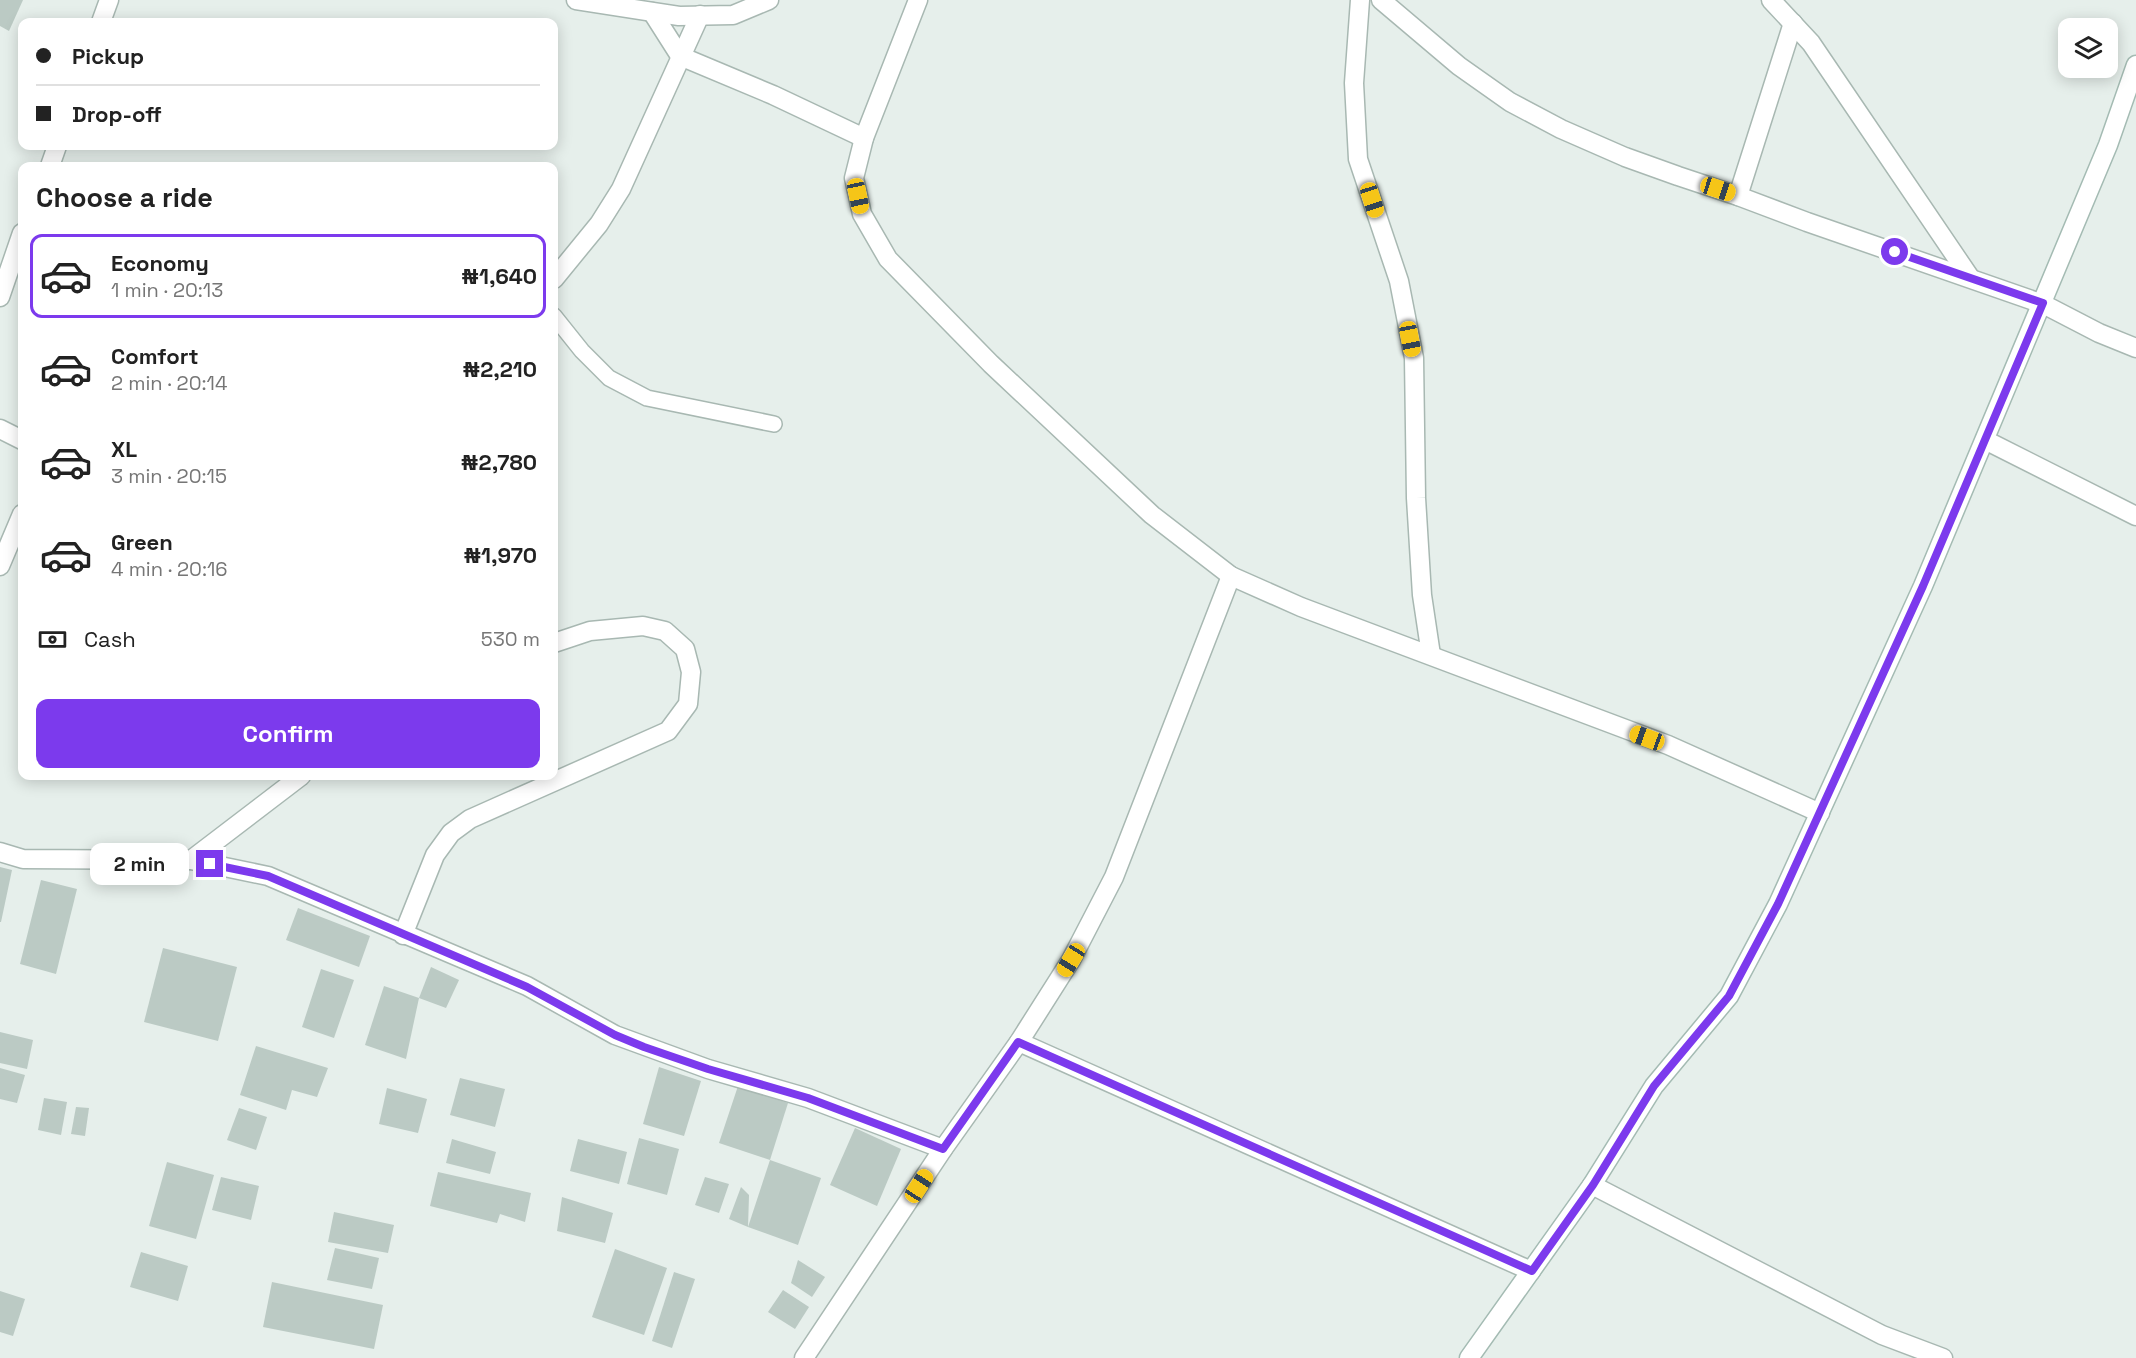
<!DOCTYPE html>
<meta charset="utf-8">
<style>
:root{--surface:#fff;--page:#f2f2f2;--text:#222;--muted:#767676;--line:#e0e0e0;--accent:#7c3aed}
body{margin:0;font-family:"Space Grotesk",sans-serif;background:var(--page);color:var(--text);height:100vh;display:flex;flex-direction:column;font-size:22px;white-space:nowrap}
*{box-sizing:border-box;margin:0}
p{font-size:20px;color:var(--muted)}
.icon{flex:none;width:33px;height:33px;fill:none;stroke:currentColor;stroke-width:2;stroke-linecap:round;stroke-linejoin:round}
.map{position:relative;flex:1;overflow:hidden}
.details{position:absolute;left:18px;top:162px;width:540px;height:618px;display:flex;flex-direction:column;background:var(--surface);border-radius:12px;box-shadow:0 3px 15px #0003}
.details>*{flex:none}
.guide{position:absolute;left:18px;top:18px;width:540px;height:132px;border-radius:12px;box-shadow:0 3px 15px #0003;display:grid;align-content:center;height:132px;padding:0 18px;background:var(--surface)}
.fabs{position:absolute;left:2058px;top:18px;display:grid;gap:12px}
.fabs a{display:grid;place-items:center;width:60px;height:60px;border-radius:12px;background:var(--surface);box-shadow:0 3px 15px #0003;font-size:30px}
.end{position:absolute;width:27px;height:27px;margin:-14px;border:8px solid #7c3aed;background:#fff;box-shadow:0 0 0 3px #fff}
.from{border-radius:50%}
.bubble{position:absolute;height:42px;border-radius:12px;background:var(--surface);box-shadow:0 3px 15px #0003;font-size:20px;font-weight:700;line-height:42px;text-align:center}
.car{position:absolute;width:18px;height:36px;margin:-18px -9px;border-radius:8px;box-shadow:0 0 4px 2px #0007;background:linear-gradient(#f5c518 24%,#345 0 40%,#f5c518 0 76%,#345 0 86%,#f5c518 0)}
.guide b{display:flex;align-items:center;gap:21px;height:57px;font-size:22px}
.guide b+b{border-top:2px solid var(--line)}
.guide i{width:15px;height:15px;background:var(--text)}
ul{padding:0;list-style:none}
li{display:flex;align-items:center;gap:18px;height:84px;margin:0 12px 9px;padding:0 6px;border:3px solid transparent;border-radius:12px}
li div{flex:1}
li b{display:block;font-size:22px}
li em{font-style:normal;font-weight:700}
li.active{border-color:var(--accent)}
li>.icon{width:54px;height:54px;stroke-width:1.5}
h2{padding:0 18px;font-size:27px;line-height:72px}
.pay{display:flex;align-items:center;gap:15px;height:66px;padding:0 18px;font-size:22px}
.pay p{margin-inline-start:auto}
.action{display:flex;gap:12px;margin-top:auto;padding:12px 18px}
.action a{flex:1;height:69px;border-radius:12px;background:var(--accent);color:#fff;font-size:24px;font-weight:700;line-height:69px;text-align:center}
.map>svg:first-child{display:block}
.building{fill:#bbcac4}
.lines{fill:none;stroke-linecap:round;stroke-linejoin:round}
.lane-casing{stroke:#a8b8b2;stroke-width:18}
.street-casing{stroke:#a8b8b2;stroke-width:21}
.secondary-casing{stroke:#a4bbb3;stroke-width:21}
.lane{stroke:#fff;stroke-width:15}
.street{stroke:#fff;stroke-width:18}
.secondary{stroke:#fff;stroke-width:18}
.route{stroke:#7c3aed;stroke-width:8}
</style>
<div class="map">
<svg width="2136" height="1358" viewBox="0 0 2136 1358">
<rect width="100%" height="100%" fill="#e6efeb"/>
<g class="building">
<path d="M 0,0 L 23,0 L 9,31 L 0,26 Z"/>
<path d="M 0,867 L 12,870 L 1,922 L 0,922 Z"/>
<path d="M 41,880 L 77,889 L 56,974 L 20,964 Z"/>
<path d="M 298,908 L 370,936 L 359,967 L 286,940 Z"/>
<path d="M 163,948 L 237,967 L 218,1041 L 144,1022 Z"/>
<path d="M 431,967 L 459,980 L 446,1008 L 419,998 Z"/>
<path d="M 321,969 L 354,980 L 334,1038 L 302,1027 Z"/>
<path d="M 384,986 L 419,998 L 406,1059 L 365,1045 Z"/>
<path d="M 0,1032 L 33,1040 L 27,1069 L 0,1063 Z"/>
<path d="M 256,1046 L 328,1068 L 317,1097 L 292,1090 L 286,1110 L 240,1095 Z"/>
<path d="M 659,1067 L 701,1081 L 684,1136 L 643,1124 Z"/>
<path d="M 0,1068 L 25,1075 L 17,1103 L 0,1099 Z"/>
<path d="M 460,1078 L 505,1089 L 495,1127 L 450,1115 Z"/>
<path d="M 738,1086 L 788,1103 L 770,1160 L 719,1143 Z"/>
<path d="M 387,1088 L 427,1099 L 418,1133 L 379,1124 Z"/>
<path d="M 44,1098 L 67,1102 L 61,1135 L 38,1130 Z"/>
<path d="M 76,1107 L 89,1108 L 85,1136 L 71,1134 Z"/>
<path d="M 239,1108 L 267,1117 L 256,1150 L 227,1140 Z"/>
<path d="M 855,1128 L 901,1149 L 877,1206 L 830,1185 Z"/>
<path d="M 639,1138 L 679,1149 L 667,1195 L 627,1184 Z"/>
<path d="M 452,1139 L 496,1152 L 490,1174 L 446,1163 Z"/>
<path d="M 578,1139 L 627,1152 L 619,1184 L 570,1171 Z"/>
<path d="M 770,1160 L 821,1178 L 798,1245 L 748,1227 Z"/>
<path d="M 167,1162 L 214,1175 L 196,1239 L 149,1226 Z"/>
<path d="M 438,1172 L 531,1193 L 525,1222 L 500,1214 L 497,1223 L 430,1206 Z"/>
<path d="M 221,1177 L 259,1186 L 251,1220 L 212,1210 Z"/>
<path d="M 705,1177 L 729,1184 L 719,1213 L 695,1205 Z"/>
<path d="M 741,1187 L 749,1195 L 748,1227 L 729,1219 Z"/>
<path d="M 562,1197 L 613,1213 L 605,1243 L 557,1231 Z"/>
<path d="M 334,1212 L 394,1225 L 388,1253 L 328,1242 Z"/>
<path d="M 335,1248 L 379,1258 L 372,1289 L 327,1280 Z"/>
<path d="M 615,1249 L 667,1268 L 644,1335 L 592,1317 Z"/>
<path d="M 141,1252 L 188,1266 L 178,1301 L 130,1287 Z"/>
<path d="M 798,1260 L 825,1277 L 812,1297 L 791,1283 Z"/>
<path d="M 674,1272 L 695,1279 L 672,1348 L 652,1341 Z"/>
<path d="M 272,1282 L 383,1305 L 374,1349 L 263,1327 Z"/>
<path d="M 783,1290 L 809,1307 L 795,1329 L 768,1312 Z"/>
<path d="M 0,1291 L 25,1299 L 13,1336 L 0,1332 Z"/>
</g>
<g class="lines">
<defs>
<path id="lane" d="M 554,316 L 582,351 L 609,378 L 647,398 L 774,424"/>
<g id="street">
<path d="M 576,0 L 679,16 L 733,15 L 769,0"/>
<path d="M 918,0 L 864,138 L 854,178 L 862,214 L 888,259 L 991,364 L 1152,515 L 1231,576 L 1301,607 L 1668,745 L 1820,813"/>
<path d="M 1360,0 L 1354,83 L 1358,159 L 1399,281 L 1414,358 L 1416,498 L 1422,595 L 1431,655"/>
<path d="M 1381,0 L 1459,66 L 1510,102 L 1561,129 L 1625,157 L 1678,176 L 1738,196 L 1807,222 L 2043,304 L 2099,333 L 2136,348"/>
<path d="M 1771,0 L 1811,43 L 1969,276"/>
<path d="M 652,12 L 680,56 L 773,95 L 864,138"/>
<path d="M 101,22 L 109,0"/>
<path d="M 50,166 L 57,146"/>
<path d="M 1738,196 L 1793,23"/>
<path d="M 554,279 L 599,224 L 621,189 L 700,15"/>
<path d="M 0,297 L 22,233"/>
<path d="M 0,429 L 22,440"/>
<path d="M 1985,440 L 2136,516"/>
<path d="M 0,566 L 22,514"/>
<path d="M 0,852 L 23,859 L 191,860 L 268,876 L 527,986 L 615,1035 L 708,1069 L 808,1098 L 943,1149"/>
<path d="M 191,860 L 301,776"/>
<path d="M 403,935 L 435,855 L 451,833 L 470,819 L 668,731 L 688,704 L 691,672 L 685,649 L 665,631 L 643,626 L 590,631 L 554,643"/>
<path d="M 1019,1042 L 1531,1271"/>
<path d="M 1592,1185 L 1882,1335 L 1943,1358"/>
<path d="M 804,1358 L 943,1149 L 1019,1042 L 1071,960 L 1114,877 L 1231,576"/>
</g>
<path id="secondary" d="M 1469,1358 L 1592,1185 L 1654,1086 L 1729,996 L 1778,904 L 1923,586 L 2108,145 L 2136,65"/>
</defs>
<use href="#lane" class="lane-casing"/>
<use href="#street" class="street-casing"/>
<use href="#secondary" class="secondary-casing"/>
<use href="#lane" class="lane"/>
<use href="#street" class="street"/>
<use href="#secondary" class="secondary"/>
</g>
<g class="lines">
<path class="route" d="M 210,864 L 268,876 L 527,987 L 615,1035 L 644,1047 L 708,1069 L 808,1098 L 943,1149 L 1018,1042 L 1532,1271 L 1593,1185 L 1654,1086 L 1729,996 L 1778,904 L 1923,586 L 2043,303 L 1895,252"/>
</g>
</svg>
<div class="fabs">
<a><svg class="icon" aria-label="layers" viewBox="0 0 24 24"><path d="M12 4l9 5-9 5-9-5zM3 14l9 5 9-5"/></svg></a>
</div>
<i class="end from" style="left:1895px;top:252px"></i>
<i class="end" style="left:210px;top:864px"></i>
<div class="bubble" style="left:90px;top:843px;width:99px">2 min</div>
<i class="car" style="left:1718px;top:189px;rotate:108deg"></i>
<i class="car" style="left:858px;top:196px;rotate:168deg"></i>
<i class="car" style="left:1372px;top:200px;rotate:162deg"></i>
<i class="car" style="left:1410px;top:339px;rotate:169deg"></i>
<i class="car" style="left:1647px;top:738px;rotate:290deg"></i>
<i class="car" style="left:1071px;top:960px;rotate:212deg"></i>
<i class="car" style="left:919px;top:1186px;rotate:33deg"></i>
<div class="guide">
<b><i class="from"></i>Pickup</b>
<b><i></i>Drop-off</b>
</div>
<section class="details">
<h2>Choose a ride</h2>
<ul>
<li class="active"><svg class="icon" aria-label="car" viewBox="0 0 24 24"><path d="M5 17H2v-5l4-1 3-4h7l3 4 3 1v5h-3M9 17h6M6 11h13"/><circle cx="7" cy="17" r="2"/><circle cx="17" cy="17" r="2"/></svg><div><b>Economy</b><p>1 min · 20:13</p></div><em>₦1,640</em></li>
<li><svg class="icon" aria-label="car" viewBox="0 0 24 24"><path d="M5 17H2v-5l4-1 3-4h7l3 4 3 1v5h-3M9 17h6M6 11h13"/><circle cx="7" cy="17" r="2"/><circle cx="17" cy="17" r="2"/></svg><div><b>Comfort</b><p>2 min · 20:14</p></div><em>₦2,210</em></li>
<li><svg class="icon" aria-label="car" viewBox="0 0 24 24"><path d="M5 17H2v-5l4-1 3-4h7l3 4 3 1v5h-3M9 17h6M6 11h13"/><circle cx="7" cy="17" r="2"/><circle cx="17" cy="17" r="2"/></svg><div><b>XL</b><p>3 min · 20:15</p></div><em>₦2,780</em></li>
<li><svg class="icon" aria-label="car" viewBox="0 0 24 24"><path d="M5 17H2v-5l4-1 3-4h7l3 4 3 1v5h-3M9 17h6M6 11h13"/><circle cx="7" cy="17" r="2"/><circle cx="17" cy="17" r="2"/></svg><div><b>Green</b><p>4 min · 20:16</p></div><em>₦1,970</em></li>
</ul>
<div class="pay"><svg class="icon" aria-label="cash" viewBox="0 0 24 24"><path d="M3 7h18v10H3z"/><circle cx="12" cy="12" r="2"/></svg>Cash<p>530 m</p></div>
<div class="action"><a>Confirm</a></div>
</section>
</div>
